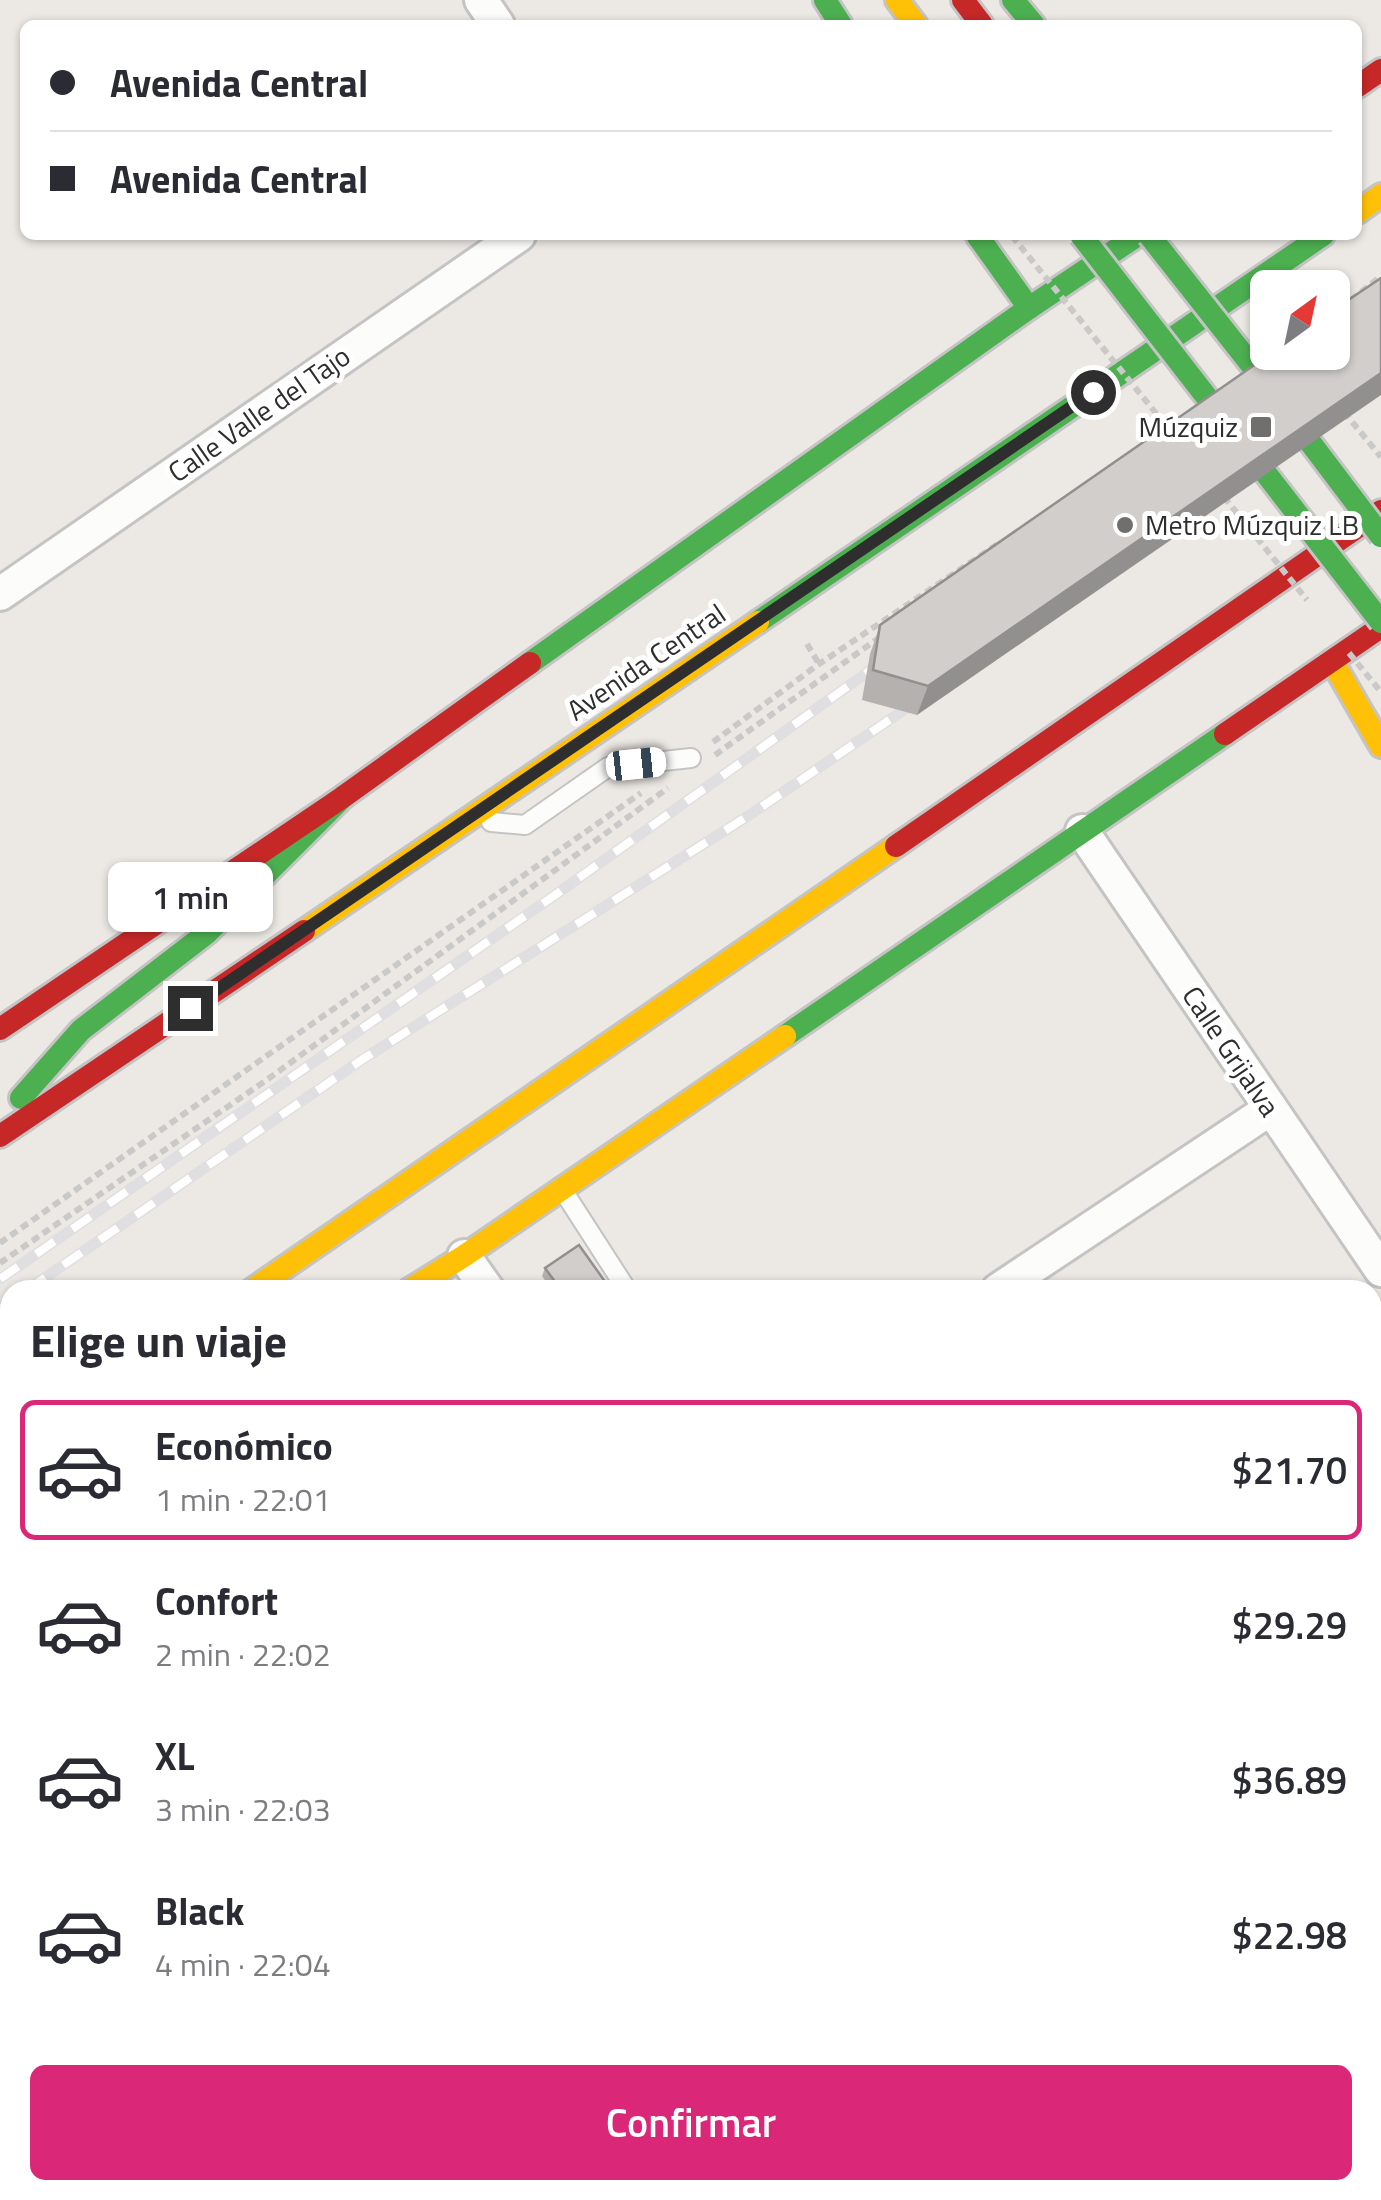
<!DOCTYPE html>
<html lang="es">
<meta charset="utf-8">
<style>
:root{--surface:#fff;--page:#f7f7f7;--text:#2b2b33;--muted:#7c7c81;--line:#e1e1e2;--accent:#db2777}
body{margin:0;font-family:"Titillium Web",sans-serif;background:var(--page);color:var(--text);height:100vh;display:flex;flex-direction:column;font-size:38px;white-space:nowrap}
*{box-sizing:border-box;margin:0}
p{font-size:32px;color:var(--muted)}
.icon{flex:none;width:55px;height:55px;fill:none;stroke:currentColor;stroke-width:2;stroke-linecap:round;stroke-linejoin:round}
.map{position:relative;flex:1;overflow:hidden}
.sheet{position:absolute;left:0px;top:1280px;width:1382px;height:920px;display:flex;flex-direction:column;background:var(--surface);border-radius:30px 30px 0 0;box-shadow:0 2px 8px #0004}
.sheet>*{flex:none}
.top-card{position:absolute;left:20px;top:20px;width:1342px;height:220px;border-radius:15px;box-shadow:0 2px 8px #0004;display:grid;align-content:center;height:220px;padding:0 30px;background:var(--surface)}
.needle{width:65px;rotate:33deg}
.buttons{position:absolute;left:1250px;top:270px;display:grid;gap:20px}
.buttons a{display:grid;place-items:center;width:100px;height:100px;border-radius:15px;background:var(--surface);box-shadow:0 2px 8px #0004;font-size:50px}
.end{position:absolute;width:45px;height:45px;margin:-22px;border:12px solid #2e2e2e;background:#fff;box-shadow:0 0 0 5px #fff}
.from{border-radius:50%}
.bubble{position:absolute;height:70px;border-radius:15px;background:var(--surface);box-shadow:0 2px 8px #0004;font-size:32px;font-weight:600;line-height:70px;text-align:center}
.car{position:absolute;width:30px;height:60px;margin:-30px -15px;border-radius:12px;box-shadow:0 0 8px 2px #0007;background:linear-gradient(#fff 24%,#345 0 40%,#fff 0 76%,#345 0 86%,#fff 0)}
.top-card b{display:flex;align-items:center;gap:35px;height:95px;font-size:38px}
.top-card b+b{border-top:2px solid var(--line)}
.top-card i{width:25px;height:25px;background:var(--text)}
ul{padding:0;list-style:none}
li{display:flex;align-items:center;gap:30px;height:140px;margin:0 20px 15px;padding:0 10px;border:5px solid transparent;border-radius:15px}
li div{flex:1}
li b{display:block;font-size:38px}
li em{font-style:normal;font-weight:600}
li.current{border-color:var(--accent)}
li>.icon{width:90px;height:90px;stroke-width:1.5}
h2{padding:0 30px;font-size:45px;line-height:120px}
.action{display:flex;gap:20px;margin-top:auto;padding:20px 30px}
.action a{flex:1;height:115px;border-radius:15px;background:var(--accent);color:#fff;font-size:40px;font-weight:600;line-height:115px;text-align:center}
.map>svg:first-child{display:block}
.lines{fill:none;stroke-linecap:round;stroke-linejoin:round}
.lane-casing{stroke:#c5c4c5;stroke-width:22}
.street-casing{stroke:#c5c4c5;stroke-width:38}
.fast-casing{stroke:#c5c4c5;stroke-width:28}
.slow-casing{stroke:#c5c4c5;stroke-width:28}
.jam-casing{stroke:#c5c4c5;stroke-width:28}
.path{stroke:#c9c9c8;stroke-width:6;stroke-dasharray:8 5;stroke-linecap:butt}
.lane{stroke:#fcfcfb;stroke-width:18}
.street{stroke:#fcfcfb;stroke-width:32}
.fast{stroke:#4caf50;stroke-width:22}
.slow{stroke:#ffc107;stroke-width:22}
.jam{stroke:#c62828;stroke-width:22}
.rail-casing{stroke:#dfdfe1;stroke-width:11}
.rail{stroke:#fff;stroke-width:8;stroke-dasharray:22;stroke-linecap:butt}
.fast-bridge-casing{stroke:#c5c4c5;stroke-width:28;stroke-linecap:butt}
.path-bridge{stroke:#c9c9c8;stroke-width:6;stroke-dasharray:8 5;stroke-linecap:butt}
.fast-bridge{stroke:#4caf50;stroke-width:22}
.wall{fill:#b4b1af}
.shaded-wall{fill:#92908e}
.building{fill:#d1cecb;stroke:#92908e;stroke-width:2.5}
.route{stroke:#2e2e2e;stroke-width:12}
.poi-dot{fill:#706f6e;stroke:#fff;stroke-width:4}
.labels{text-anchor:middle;stroke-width:10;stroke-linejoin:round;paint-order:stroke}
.street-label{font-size:28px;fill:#2e2e2e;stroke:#fff}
.poi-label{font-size:28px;fill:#2e2e2e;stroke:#fff;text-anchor:end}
</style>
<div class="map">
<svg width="1381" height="2200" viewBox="0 0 1381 2200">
<rect width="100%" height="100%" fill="#ece8e4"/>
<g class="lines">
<defs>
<g id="lane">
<path d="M 491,822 L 525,825 L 608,767 L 691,758"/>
<path d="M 562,1189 L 627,1290"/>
</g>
<g id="street">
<path d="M 481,0 L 498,25"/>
<path d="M 0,594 L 519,235"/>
<path d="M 1082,831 L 1381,1270"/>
<path d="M 464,1256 L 488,1290"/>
<path d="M 998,1290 L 1270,1109"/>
<path d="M 1372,1398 L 1381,1392"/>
<path d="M 1372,1757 L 1381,1751"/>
<path d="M 0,1919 L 10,1933"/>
<path d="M 0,1965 L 10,1958"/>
<path d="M 1372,2142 L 1381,2136"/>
<path d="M 1097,2190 L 1104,2200"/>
<path d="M 191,2200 L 206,2190"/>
<path d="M 725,2200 L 740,2190"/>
<path d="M 1289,2200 L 1303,2190"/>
</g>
<g id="fast">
<path d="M 825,0 L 841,25"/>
<path d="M 1013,0 L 1034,25"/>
<path d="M 977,235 L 1029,308"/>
<path d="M 758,622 L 1323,235"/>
<path d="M 530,663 L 1029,308 L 1138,235"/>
<path d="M 785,1036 L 1225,734"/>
<path d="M 21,1098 L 81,1030 L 207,933 L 343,797"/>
<path d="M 0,1463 L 10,1457"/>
</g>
<g id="slow">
<path d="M 897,0 L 916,25"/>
<path d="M 1358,212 L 1381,195"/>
<path d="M 1332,661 L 1381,746"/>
<path d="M 304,931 L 758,622"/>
<path d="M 252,1290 L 896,846"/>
<path d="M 409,1290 L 464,1256 L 785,1036"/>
<path d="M 0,1509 L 10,1503"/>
<path d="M 0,1570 L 10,1564"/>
</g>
<g id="jam">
<path d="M 963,0 L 982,25"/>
<path d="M 1358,86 L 1381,70"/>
<path d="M 1225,734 L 1381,627"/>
<path d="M 896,846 L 1381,511"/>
<path d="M 0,1029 L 343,797 L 530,663"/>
<path d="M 0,1136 L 304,931"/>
</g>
</defs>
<use href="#lane" class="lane-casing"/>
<use href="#street" class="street-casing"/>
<use href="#fast" class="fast-casing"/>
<use href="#slow" class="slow-casing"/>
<use href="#jam" class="jam-casing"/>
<g class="path">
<path d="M 1351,300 L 1381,276"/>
<path d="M 807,644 L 819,664"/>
<path d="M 713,742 L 819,664 L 998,544"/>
<path d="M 715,755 L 880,637"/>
<path d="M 0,1243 L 641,793"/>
<path d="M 0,1263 L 268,1079 L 668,788"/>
</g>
<use href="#lane" class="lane"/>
<use href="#street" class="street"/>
<use href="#fast" class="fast"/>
<use href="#slow" class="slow"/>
<use href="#jam" class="jam"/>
<defs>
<g id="rail">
<path d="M 0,1279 L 548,900 L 889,657"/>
<path d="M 27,1290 L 363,1059 L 748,816 L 923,697"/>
<path d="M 0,1309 L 10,1302"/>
</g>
</defs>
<use href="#rail" class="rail-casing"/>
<use href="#rail" class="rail"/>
<defs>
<g id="fast-bridge">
<path d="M 1081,235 L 1381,622"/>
<path d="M 1149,235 L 1257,372 L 1381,536"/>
</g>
</defs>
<use href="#fast-bridge" class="fast-bridge-casing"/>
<g class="path-bridge">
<path d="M 1012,236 L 1172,433"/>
<path d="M 1344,412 L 1381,457"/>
<path d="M 1224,497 L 1307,600"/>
<path d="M 1349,653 L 1381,692"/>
</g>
<use href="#fast-bridge" class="fast-bridge"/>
</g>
<g class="wall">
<path d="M 1273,352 L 917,715 L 862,700 L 870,654 L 880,625 Z"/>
<path d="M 545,1268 L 611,1290 L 552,1290 L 542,1276 Z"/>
</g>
<path class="shaded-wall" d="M 1381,373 L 1381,395 L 917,715 L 928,686 Z"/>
<g class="building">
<path d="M 1381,278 L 1381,373 L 928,686 L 873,670 L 880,625 L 1273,352 L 1332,352 L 1332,311 Z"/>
<path d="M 579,1245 L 611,1290 L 561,1290 L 545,1268 Z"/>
</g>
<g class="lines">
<path class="route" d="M 190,1008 L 1093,392"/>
</g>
<g class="poi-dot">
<rect x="1249" y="415" width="24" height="24" rx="5"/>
<circle cx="1125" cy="525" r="10"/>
</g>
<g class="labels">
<g class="street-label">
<text transform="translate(259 414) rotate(-35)" y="10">Calle Valle del Tajo</text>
<text transform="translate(646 662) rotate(-34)" y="10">Avenida Central</text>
<text transform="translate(1231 1051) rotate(56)" y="10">Calle Grijalva</text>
</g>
<g class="poi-label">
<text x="1238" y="437">Múzquiz</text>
<text x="1145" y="535" text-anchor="start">Metro Múzquiz LB</text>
</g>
</g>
</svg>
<div class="buttons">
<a><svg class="needle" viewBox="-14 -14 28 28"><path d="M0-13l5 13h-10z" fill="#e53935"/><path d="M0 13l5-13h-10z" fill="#7c7c81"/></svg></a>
</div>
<i class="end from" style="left:1093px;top:392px"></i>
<i class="end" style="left:190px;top:1008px"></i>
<div class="bubble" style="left:108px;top:862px;width:165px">1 min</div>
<i class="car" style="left:636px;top:764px;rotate:84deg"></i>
<div class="top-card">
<b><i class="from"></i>Avenida Central</b>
<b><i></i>Avenida Central</b>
</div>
<section class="sheet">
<h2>Elige un viaje</h2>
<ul>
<li class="current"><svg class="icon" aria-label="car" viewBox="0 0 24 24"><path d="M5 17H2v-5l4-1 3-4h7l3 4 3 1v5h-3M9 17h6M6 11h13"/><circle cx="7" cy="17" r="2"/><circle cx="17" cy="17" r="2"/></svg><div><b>Económico</b><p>1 min · 22:01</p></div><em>$21.70</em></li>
<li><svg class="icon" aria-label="car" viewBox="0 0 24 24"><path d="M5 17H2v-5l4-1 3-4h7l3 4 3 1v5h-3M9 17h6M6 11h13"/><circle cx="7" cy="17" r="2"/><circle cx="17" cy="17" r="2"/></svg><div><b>Confort</b><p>2 min · 22:02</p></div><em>$29.29</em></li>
<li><svg class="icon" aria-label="car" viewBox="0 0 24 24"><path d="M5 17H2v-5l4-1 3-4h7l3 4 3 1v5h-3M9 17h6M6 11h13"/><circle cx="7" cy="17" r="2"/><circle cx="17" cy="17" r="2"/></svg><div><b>XL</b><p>3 min · 22:03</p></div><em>$36.89</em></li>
<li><svg class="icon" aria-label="car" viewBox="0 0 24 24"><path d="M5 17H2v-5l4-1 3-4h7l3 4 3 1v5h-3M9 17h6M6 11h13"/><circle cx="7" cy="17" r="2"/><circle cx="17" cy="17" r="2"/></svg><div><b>Black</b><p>4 min · 22:04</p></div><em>$22.98</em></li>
</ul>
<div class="action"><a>Confirmar</a></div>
</section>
</div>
